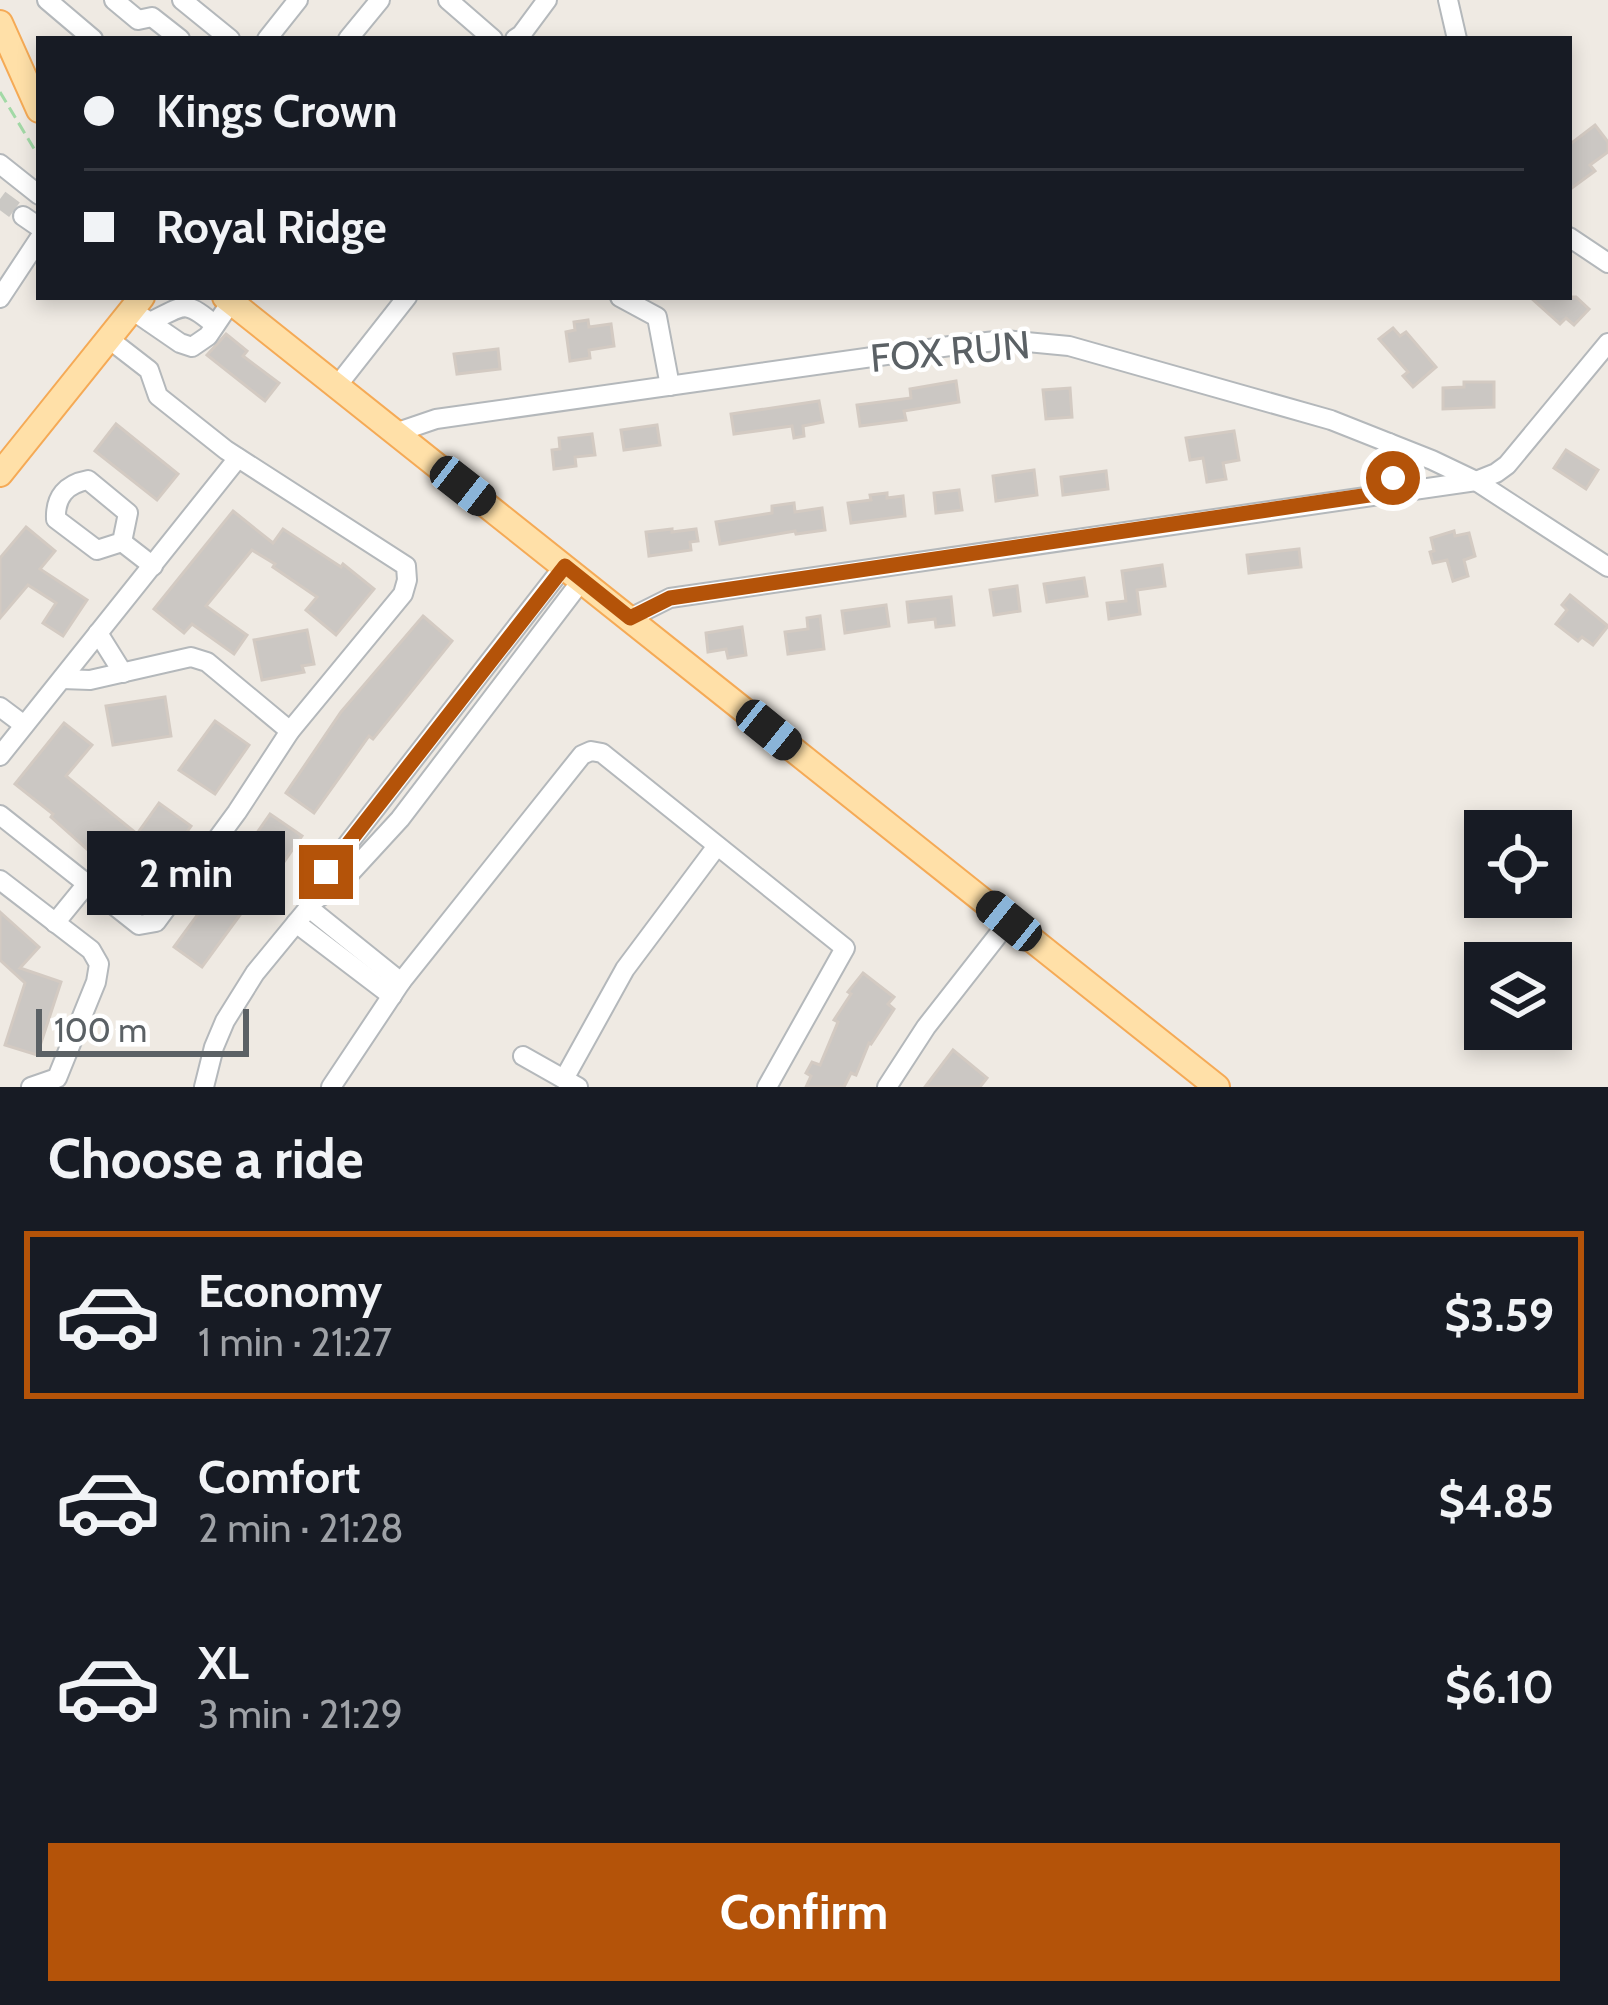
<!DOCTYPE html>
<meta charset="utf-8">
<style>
:root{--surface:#171b24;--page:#242831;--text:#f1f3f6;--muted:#9ea1a6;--line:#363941;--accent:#b45309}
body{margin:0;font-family:Cabin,sans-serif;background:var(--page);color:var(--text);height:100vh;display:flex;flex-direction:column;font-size:45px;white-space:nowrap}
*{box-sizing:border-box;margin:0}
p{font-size:39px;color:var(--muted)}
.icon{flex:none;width:66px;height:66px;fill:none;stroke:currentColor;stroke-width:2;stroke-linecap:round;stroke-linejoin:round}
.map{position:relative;height:1087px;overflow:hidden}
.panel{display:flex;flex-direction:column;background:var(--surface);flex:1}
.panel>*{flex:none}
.banner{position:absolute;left:36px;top:36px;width:1536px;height:264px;border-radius:0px;box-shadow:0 6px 18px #0003;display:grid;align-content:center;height:264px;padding:0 48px;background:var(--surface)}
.fabs{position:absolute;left:1464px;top:810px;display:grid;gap:24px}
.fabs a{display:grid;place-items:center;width:108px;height:108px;border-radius:0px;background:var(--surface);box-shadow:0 6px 18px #0003;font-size:60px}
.scale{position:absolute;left:36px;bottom:30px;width:213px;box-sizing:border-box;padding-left:12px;border:6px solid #5b6165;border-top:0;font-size:33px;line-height:42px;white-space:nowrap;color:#5b6165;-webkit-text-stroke:9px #fff;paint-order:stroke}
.end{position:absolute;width:54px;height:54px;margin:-27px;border:15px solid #b45309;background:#fff;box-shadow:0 0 0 6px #fff}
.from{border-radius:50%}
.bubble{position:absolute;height:84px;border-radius:0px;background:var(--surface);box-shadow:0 6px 18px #0003;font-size:39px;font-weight:700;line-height:84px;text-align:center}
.car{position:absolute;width:36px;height:72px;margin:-36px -18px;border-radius:15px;box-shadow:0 0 9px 3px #0007;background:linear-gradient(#222 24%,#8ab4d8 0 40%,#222 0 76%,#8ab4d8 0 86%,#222 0)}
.banner b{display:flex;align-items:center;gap:42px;height:114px;font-size:45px}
.banner b+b{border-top:3px solid var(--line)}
.banner i{width:30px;height:30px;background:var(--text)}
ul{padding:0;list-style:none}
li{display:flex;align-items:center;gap:36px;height:168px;margin:0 24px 18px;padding:0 24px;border:6px solid transparent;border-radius:0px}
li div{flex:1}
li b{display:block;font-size:45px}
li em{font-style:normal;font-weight:700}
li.on{border-color:var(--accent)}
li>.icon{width:108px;height:108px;stroke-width:1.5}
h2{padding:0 48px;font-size:54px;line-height:144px}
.action{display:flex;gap:24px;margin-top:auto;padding:24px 48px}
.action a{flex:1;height:138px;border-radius:0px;background:var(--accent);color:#fff;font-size:48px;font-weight:700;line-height:138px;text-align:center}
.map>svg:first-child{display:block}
.building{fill:#cbc7c3;stroke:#d3cac2;stroke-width:3}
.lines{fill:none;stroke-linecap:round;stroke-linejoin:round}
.minor-tunnel{stroke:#cac8c4;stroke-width:18;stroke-dasharray:18 9;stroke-linecap:butt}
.minor-casing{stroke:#b4b8bb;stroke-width:22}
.major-casing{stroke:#f5aa56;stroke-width:28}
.path{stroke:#a2d9a6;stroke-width:3;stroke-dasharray:12 6;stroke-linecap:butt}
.minor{stroke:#fff;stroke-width:18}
.major{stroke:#ffe0a8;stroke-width:24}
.route{stroke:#b45309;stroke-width:15}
.labels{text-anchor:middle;stroke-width:9;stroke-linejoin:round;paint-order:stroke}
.street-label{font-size:39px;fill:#5b6165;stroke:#fff}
</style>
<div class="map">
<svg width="1608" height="1087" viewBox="0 0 1608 1087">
<rect width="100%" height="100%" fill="#efeae3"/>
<g class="building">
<path d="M 1595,125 L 1608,142 L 1608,152 L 1590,165 L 1595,171 L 1569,190 L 1569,145 Z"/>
<path d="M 1530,297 L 1576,297 L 1589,309 L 1574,325 L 1566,318 L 1560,324 Z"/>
<path d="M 588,320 L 589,327 L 611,324 L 614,346 L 589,350 L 590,358 L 570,361 L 566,332 L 575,330 L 574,322 Z"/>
<path d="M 1393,328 L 1400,336 L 1406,332 L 1436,367 L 1413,387 L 1403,376 L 1408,372 L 1379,339 Z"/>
<path d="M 226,334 L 247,351 L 243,356 L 279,383 L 265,401 L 207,355 Z"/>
<path d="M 498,349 L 500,369 L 457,374 L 454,354 Z"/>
<path d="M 956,381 L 959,402 L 904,411 L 906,420 L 860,426 L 857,405 L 911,398 L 910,389 Z"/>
<path d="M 1464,382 L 1494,382 L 1494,407 L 1443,409 L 1443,388 L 1464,387 Z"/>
<path d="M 1070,388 L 1072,417 L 1046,419 L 1043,390 Z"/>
<path d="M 819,401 L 823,422 L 803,426 L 804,436 L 794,438 L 792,426 L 734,434 L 731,414 Z"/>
<path d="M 116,424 L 178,474 L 157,500 L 95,451 Z"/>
<path d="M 657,425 L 660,445 L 624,450 L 621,430 Z"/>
<path d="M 1234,431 L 1239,460 L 1223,463 L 1226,479 L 1207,482 L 1203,458 L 1190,460 L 1186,438 Z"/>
<path d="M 592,434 L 595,455 L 575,457 L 576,466 L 554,469 L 552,450 L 560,449 L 559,438 Z"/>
<path d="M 1566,450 L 1598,470 L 1586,489 L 1554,468 Z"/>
<path d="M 1034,470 L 1037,495 L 996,501 L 993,476 Z"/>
<path d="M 1106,471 L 1108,489 L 1063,495 L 1061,477 Z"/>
<path d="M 959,490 L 962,510 L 936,513 L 934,493 Z"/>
<path d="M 887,493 L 887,498 L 903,496 L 905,516 L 851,523 L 848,503 L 871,500 L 870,495 Z"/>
<path d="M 794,503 L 795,512 L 822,508 L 825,530 L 796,534 L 795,531 L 720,544 L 716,522 L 772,513 L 772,506 Z"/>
<path d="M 233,511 L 273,543 L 283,529 L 341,567 L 343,564 L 374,589 L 336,635 L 306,610 L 317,597 L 273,567 L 275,564 L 252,550 L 206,606 L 247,635 L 234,654 L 192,624 L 184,633 L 154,609 Z"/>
<path d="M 26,527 L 55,551 L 40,569 L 87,600 L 63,636 L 43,623 L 56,603 L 28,585 L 0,618 L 0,558 Z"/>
<path d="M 672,529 L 672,532 L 696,529 L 698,541 L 690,542 L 691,550 L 649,556 L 646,532 Z"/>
<path d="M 1454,531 L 1455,536 L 1469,533 L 1475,556 L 1464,560 L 1468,576 L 1453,581 L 1447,560 L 1433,563 L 1430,552 L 1434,551 L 1431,538 Z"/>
<path d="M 1299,549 L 1301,567 L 1249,573 L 1247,555 Z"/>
<path d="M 1162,565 L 1165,586 L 1137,590 L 1140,614 L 1109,619 L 1107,603 L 1126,601 L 1122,571 Z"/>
<path d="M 1084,578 L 1087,596 L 1047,602 L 1044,584 Z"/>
<path d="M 1017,586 L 1020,611 L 994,615 L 990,590 Z"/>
<path d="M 1570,595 L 1608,626 L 1593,645 L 1582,637 L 1578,641 L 1556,624 L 1567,610 L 1562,605 Z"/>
<path d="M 951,597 L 954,625 L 936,627 L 935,619 L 909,622 L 907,602 Z"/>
<path d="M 886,605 L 889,626 L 845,633 L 842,611 Z"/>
<path d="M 423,616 L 452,641 L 373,739 L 369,736 L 314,813 L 286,793 L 341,712 Z"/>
<path d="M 820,616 L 824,649 L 788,654 L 785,632 L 808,629 L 807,618 Z"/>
<path d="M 742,627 L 746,655 L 728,658 L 726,649 L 708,652 L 706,633 Z"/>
<path d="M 307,630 L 314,664 L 302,666 L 304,672 L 262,680 L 254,640 Z"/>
<path d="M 165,697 L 171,736 L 113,745 L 106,706 Z"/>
<path d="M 215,721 L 249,745 L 215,794 L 179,770 Z"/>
<path d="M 64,723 L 92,745 L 66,776 L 105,808 L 137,834 L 159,803 L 191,826 L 157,874 L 110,841 L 96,857 L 51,817 L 53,814 L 15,784 Z"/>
<path d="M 270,814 L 302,836 L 268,885 L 236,863 Z"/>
<path d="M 220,884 L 248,904 L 202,967 L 174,947 Z"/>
<path d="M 0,912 L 39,947 L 20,968 L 61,982 L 37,1055 L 5,1045 L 25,983 L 0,960 Z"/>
<path d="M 863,973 L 894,997 L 888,1004 L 894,1009 L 871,1044 L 869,1043 L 856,1075 L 851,1073 L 844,1087 L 806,1087 L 811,1076 L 806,1073 L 812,1062 L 820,1065 L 838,1022 L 834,1020 L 851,994 L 848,992 Z"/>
<path d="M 953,1050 L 987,1078 L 980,1087 L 925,1087 Z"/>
</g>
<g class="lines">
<path class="minor-tunnel" d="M 0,199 L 23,216"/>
<defs>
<g id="minor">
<path d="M 47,0 L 93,39"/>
<path d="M 114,0 L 138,20 L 152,17 L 180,39"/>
<path d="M 182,0 L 230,39"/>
<path d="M 448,0 L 493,39"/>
<path d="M 1448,0 L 1457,39"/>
<path d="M 267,39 L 298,0"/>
<path d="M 348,39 L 380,0"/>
<path d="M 515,39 L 521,35 L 547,0"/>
<path d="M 0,164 L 39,195"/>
<path d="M 23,216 L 39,227"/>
<path d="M 1569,237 L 1608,263"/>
<path d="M 620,297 L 657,317 L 670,386"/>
<path d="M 0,298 L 39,239"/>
<path d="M 132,310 L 180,343 L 192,347 L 208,336 L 231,302"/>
<path d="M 150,322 C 185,305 184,299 215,325"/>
<path d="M 337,386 L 407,297"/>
<path d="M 395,433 L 436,419 L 950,346 L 1005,340 L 1069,346 L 1331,420 L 1432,460 L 1476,481 L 1608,567"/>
<path d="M 1375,495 L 1393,477 L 1394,454 L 1389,443"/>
<path d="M 122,542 L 128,513 L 88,480 C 66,484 55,497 56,519 L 97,550 L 122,542 L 153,566"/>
<path d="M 630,618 L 670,598 L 1476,481 L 1496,473 L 1507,465 L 1608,343"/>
<path d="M 98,633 L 123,673"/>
<path d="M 62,679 L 90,680 L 191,657 L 207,662 L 290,731"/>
<path d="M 0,707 L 24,725"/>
<path d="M 0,756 L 238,458"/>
<path d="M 0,815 L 139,925 L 156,922 L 237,812 L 290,731 L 403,594 L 407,580 L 406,566 L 226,450 L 158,396 L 149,370 L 109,339"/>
<path d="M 0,880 L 91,950 L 99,964 L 96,982 L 57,1078 L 31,1087"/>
<path d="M 316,898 L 326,872 L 564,566"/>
<path d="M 309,908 L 401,982"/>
<path d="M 55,923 L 86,885"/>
<path d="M 296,923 L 392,996"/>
<path d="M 523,1056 L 578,1087"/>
<path d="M 564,1079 L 625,969 L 717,846"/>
<path d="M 204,1087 L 214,1047 L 225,1021 L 255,973 L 315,900 L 342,882 L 400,819 L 582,580"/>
<path d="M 331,1087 L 401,982 L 582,755 L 591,751 L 602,753 L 845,948 L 767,1087"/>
<path d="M 887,1087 L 926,1027 L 1009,921"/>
</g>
<g id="major">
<path d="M 0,23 L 39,110"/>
<path d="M 225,297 L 1217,1087"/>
<path d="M 0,474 L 142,297"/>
</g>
</defs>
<use href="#minor" class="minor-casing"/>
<use href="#major" class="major-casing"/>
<path class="path" d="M 0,92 L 39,157"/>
<use href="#minor" class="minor"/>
<use href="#major" class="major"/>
</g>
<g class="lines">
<path class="route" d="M 326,872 L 565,566 L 630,618 L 670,598 L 1376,494 L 1393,478"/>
</g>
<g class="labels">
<g class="street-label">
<text transform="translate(950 351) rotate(-5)" y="14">FOX RUN</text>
</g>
</g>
</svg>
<div class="fabs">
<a><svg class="icon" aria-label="locate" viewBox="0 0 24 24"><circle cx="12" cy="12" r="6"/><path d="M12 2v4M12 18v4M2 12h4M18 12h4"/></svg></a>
<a><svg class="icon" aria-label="layers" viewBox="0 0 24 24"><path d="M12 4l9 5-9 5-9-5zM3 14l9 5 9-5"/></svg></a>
</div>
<div class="scale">100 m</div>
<i class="end from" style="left:1393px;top:478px"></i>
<i class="end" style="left:326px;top:872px"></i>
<div class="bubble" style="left:87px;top:831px;width:198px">2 min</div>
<i class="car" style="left:463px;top:486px;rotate:128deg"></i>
<i class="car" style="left:769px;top:730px;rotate:129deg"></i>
<i class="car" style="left:1009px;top:921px;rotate:309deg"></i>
<div class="banner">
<b><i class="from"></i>Kings Crown</b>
<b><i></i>Royal Ridge</b>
</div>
</div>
<section class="panel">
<h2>Choose a ride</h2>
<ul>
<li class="on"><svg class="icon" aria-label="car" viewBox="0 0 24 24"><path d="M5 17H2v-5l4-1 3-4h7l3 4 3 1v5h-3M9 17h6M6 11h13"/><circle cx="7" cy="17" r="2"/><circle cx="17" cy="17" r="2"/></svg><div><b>Economy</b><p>1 min · 21:27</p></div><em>$3.59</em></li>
<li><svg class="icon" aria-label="car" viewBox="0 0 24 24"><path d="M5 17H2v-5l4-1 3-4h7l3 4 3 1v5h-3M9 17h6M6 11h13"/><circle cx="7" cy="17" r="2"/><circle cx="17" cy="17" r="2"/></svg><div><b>Comfort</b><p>2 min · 21:28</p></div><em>$4.85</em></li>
<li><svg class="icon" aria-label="car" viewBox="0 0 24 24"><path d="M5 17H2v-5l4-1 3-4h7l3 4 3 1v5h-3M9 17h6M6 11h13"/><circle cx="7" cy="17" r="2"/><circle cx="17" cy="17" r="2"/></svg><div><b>XL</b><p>3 min · 21:29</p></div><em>$6.10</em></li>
</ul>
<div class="action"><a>Confirm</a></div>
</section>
